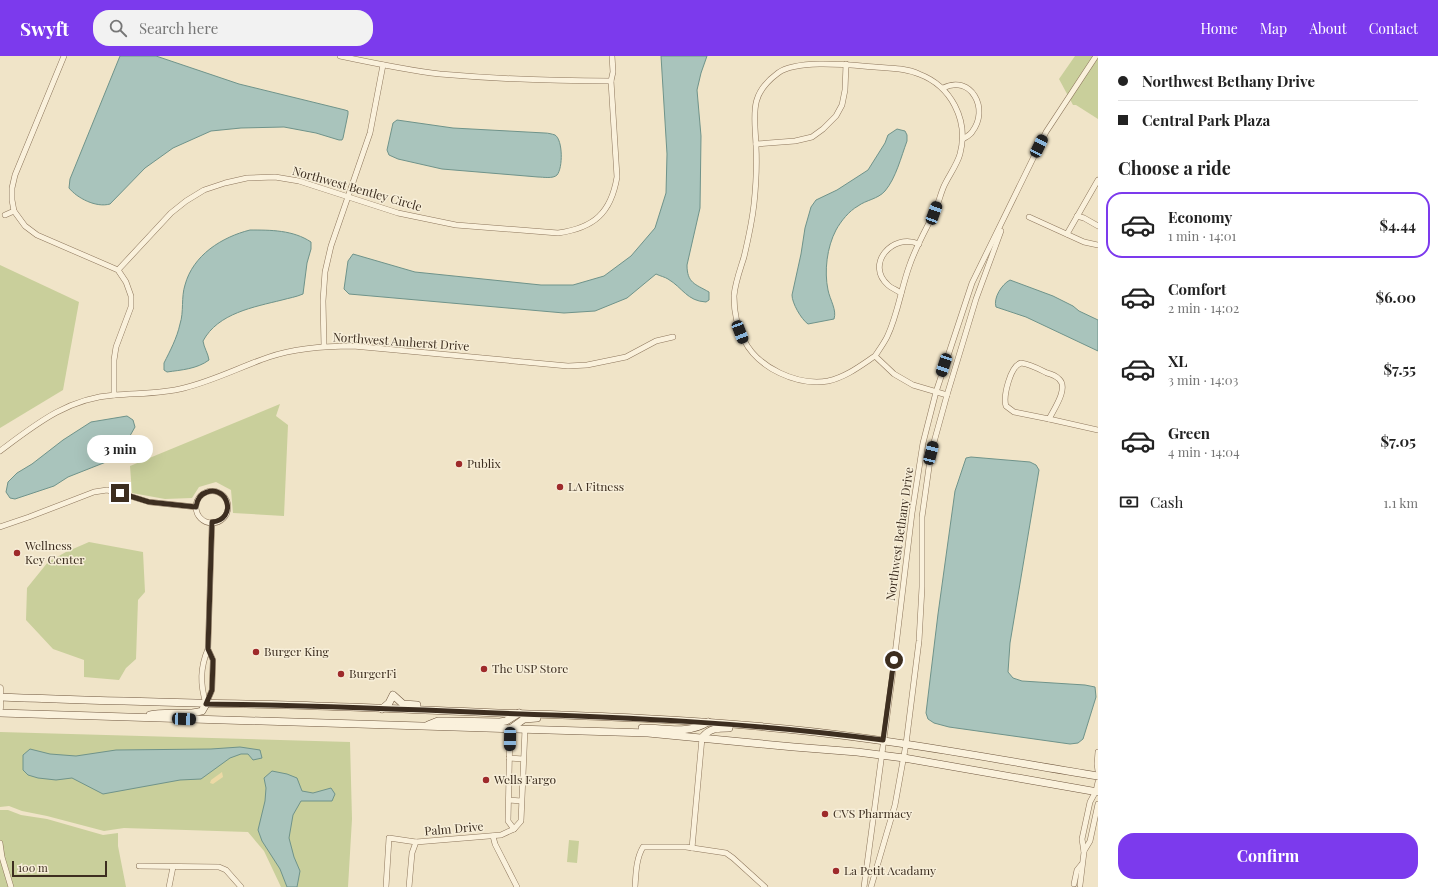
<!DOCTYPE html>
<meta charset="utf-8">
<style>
:root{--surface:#fff;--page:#f2f2f2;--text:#222;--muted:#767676;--line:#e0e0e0;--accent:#7c3aed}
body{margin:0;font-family:"Playfair Display",serif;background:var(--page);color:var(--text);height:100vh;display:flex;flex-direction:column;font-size:15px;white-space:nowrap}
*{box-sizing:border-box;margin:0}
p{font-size:13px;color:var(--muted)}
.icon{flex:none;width:22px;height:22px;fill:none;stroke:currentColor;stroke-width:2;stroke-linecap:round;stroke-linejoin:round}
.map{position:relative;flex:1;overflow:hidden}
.drawer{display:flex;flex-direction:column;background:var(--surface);width:340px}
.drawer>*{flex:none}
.top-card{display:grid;align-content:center;height:88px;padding:0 20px;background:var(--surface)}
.scale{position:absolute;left:12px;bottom:10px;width:95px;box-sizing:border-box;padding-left:4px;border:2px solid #3d2e20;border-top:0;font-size:11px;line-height:14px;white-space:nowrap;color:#3d2e20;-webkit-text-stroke:3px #f7eed8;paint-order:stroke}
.end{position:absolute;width:18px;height:18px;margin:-9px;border:5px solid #3d2e20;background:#fff;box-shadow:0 0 0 2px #fff}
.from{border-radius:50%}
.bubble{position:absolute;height:28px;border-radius:14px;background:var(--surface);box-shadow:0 4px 16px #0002;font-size:13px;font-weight:700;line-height:28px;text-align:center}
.car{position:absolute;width:12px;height:24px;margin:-12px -6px;border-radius:5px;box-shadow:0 0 3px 1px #0007;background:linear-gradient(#222 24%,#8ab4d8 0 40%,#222 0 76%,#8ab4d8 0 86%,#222 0)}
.top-card b{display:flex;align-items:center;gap:14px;height:38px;font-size:15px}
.top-card b+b{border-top:1px solid var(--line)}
.top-card i{width:10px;height:10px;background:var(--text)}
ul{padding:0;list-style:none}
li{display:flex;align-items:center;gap:12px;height:66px;margin:0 8px 6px;padding:0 12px;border:2px solid transparent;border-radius:16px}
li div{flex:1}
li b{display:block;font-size:15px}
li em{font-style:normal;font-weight:700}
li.on{border-color:var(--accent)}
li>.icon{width:36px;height:36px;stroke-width:1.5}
h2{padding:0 20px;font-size:18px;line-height:48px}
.pay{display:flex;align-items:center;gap:10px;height:44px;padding:0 20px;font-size:15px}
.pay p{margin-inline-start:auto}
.button{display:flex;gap:8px;margin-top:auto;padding:8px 20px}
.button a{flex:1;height:46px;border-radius:16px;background:var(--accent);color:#fff;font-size:16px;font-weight:700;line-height:46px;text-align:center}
header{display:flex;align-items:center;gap:24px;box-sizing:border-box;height:56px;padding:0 20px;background:var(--accent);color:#fff}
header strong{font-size:19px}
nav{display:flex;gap:22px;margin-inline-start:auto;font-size:14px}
.search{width:280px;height:36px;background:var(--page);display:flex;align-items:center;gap:10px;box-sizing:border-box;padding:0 14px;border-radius:16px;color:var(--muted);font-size:15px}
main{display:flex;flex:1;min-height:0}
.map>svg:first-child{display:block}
.green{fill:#c9cf9b}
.sand{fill:#ecd9a5}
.water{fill:#a9c4bc;stroke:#6f938a}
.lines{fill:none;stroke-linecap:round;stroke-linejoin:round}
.minor-casing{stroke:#8d765c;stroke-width:6}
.tertiary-casing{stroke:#8d765c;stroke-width:7}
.secondary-casing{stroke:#6f573f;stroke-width:8}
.minor{stroke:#faf1dc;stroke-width:5}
.tertiary{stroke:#faf1dc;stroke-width:6}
.secondary{stroke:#faf1dc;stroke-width:7}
.route{stroke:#3d2e20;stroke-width:5}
.poi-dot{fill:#9e2a2b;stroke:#f7eed8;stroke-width:1.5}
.labels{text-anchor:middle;stroke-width:3;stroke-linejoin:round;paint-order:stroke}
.street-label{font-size:12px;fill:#3d2e20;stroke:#f7eed8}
.poi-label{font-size:12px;fill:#3d2e20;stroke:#f7eed8;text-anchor:start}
</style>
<header>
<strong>Swyft</strong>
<div class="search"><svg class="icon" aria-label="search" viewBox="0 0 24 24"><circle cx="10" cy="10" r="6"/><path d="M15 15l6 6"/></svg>Search here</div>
<nav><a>Home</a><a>Map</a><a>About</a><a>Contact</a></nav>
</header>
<main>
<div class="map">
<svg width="1098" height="831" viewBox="0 0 1098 831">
<rect width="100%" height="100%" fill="#f0e4c8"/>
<g class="green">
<path d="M 1075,0 L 1098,0 L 1098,63 L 1076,49 L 1073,49 L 1059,23 Z"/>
<path d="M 0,209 L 79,246 L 63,334 L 0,372 Z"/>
<path d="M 280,348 L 276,360 L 288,369 L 284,460 L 233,457 L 231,434 L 216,426 L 199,431 L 192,442 L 165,443 L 132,437 L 130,410 Z"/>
<path d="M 89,486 L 143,496 L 145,536 L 138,544 L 136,603 L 126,612 L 119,624 L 84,621 L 84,604 L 53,593 L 26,564 L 27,532 L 48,506 L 66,496 Z"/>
<path d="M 0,676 L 350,686 L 352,763 L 348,831 L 281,831 L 264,795 L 248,776 L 124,772 L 104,775 L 47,760 L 22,755 L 9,750 L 0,751 Z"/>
<path d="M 0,754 L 8,754 L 21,759 L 47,763 L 103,779 L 118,777 L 118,790 L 126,831 L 0,831 Z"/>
<path d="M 569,784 L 579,785 L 577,807 L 567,806 Z"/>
</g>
<path class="sand" d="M 222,716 L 223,721 L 213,728 L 210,727 L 211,724 Z"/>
<g class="water">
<path d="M 120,0 L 156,0 L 239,28 L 345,54 L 348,55 L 348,58 L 343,82 L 342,84 L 339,84 L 316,77 L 284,71 L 241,72 L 211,75 L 173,92 L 145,112 L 110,148 C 96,152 77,142 69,132 L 70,123 Z"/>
<path d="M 661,0 L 707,0 L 701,17 L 697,34 L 701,80 L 700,152 L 687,209 C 687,227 695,228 709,236 L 709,244 L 706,246 C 687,245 683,232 668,223 C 665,221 660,220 656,218 L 627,242 L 595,255 L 564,257 L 349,238 L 344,233 L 348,205 L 353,198 L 415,216 L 541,229 L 573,229 L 604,220 L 631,200 L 655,172 L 666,137 L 667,98 Z"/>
<path d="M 397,64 L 453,72 L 545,77 C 548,77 552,78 555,79 C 563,84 563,112 557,119 C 553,123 543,121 538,121 L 442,113 L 398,103 L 389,99 L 387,94 L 393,67 Z"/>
<path d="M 897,73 L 905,75 L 907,79 L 907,85 C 901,101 896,122 885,135 C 878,143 866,144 858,150 C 849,155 841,165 836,174 C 827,191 824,215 828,234 C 830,244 837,254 834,263 L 808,268 C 801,263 792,247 792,239 L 801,198 L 805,172 L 811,151 L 816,144 L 837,134 L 868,114 L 885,87 L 888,79 Z"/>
<path d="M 250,174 C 271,174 293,174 311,186 L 311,193 L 307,207 L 303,238 C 296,241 289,242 282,244 C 254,251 218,257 203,285 C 204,292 208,297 209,304 C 197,313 181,314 167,316 L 164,314 L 164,307 C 170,295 177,282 180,268 C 184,256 181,241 185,229 C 193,199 222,181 250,174 Z"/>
<path d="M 1010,224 L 1053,240 L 1073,250 L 1079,255 L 1098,264 L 1098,295 L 1026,261 L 996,251 C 993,242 1002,228 1010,224 Z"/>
<path d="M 127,360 L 133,364 L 135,371 L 123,392 L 117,395 L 106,406 L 68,421 L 54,430 L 15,443 L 10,442 L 6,436 L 8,426 L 17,417 L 32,408 L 63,384 L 91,366 Z"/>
<path d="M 971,401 L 1030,406 L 1036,409 L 1039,414 L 1010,587 L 1008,616 L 1013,622 L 1022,625 L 1085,629 L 1095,631 L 1096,641 L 1083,683 L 1078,687 L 1070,688 L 949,671 L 934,667 L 928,663 L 926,657 L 938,558 L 955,435 L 966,402 Z"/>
<path d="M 240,691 L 260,694 L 262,702 L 253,704 L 248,698 L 241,698 L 230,702 L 201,723 L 180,724 L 103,738 L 72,722 L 56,724 L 38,722 L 28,719 L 23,714 L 23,699 L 30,693 L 50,698 L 76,700 L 116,694 L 211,693 Z"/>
<path d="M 272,715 L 287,718 L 297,722 L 302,735 L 313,737 L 331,732 L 335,738 L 332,745 L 301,745 L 293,759 L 289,782 L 294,801 L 300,815 L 297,831 L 287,831 L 280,813 L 262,785 L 258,774 L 265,745 L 266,732 L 264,722 Z"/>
</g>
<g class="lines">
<defs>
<g id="minor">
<path d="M 64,0 L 15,119 L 12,132 L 12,144 L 14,155 L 25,170 L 37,179 L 118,214 L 126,226 L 131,240 L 131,251 L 116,291 L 114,304 L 114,339"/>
<path d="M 611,25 L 613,16 L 612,0"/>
<path d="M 943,32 C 971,18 990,53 972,76 C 970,79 966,81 963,83"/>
<path d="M 756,88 L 795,85 L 812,81 L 823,73 L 836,60 L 842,49 L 845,34 L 846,8"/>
<path d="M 5,159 L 14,155"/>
<path d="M 1077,160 L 1084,162 L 1098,170"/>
<path d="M 1029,161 L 1084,186 L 1098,189"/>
<path d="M 1067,178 L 1098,124"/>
<path d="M 118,214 L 171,157 L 186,145 L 204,134 L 225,127 L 247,122 L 275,121 L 299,125 L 398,157 L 456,169 L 558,177 C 594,172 611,157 617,121 L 611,25 C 554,25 497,23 440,18 C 406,14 373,7 340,0"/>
<path d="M 901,237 C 897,234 891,232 888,229 C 865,209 892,176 919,188"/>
<path d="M 324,290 L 323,245 L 325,216 L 331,190 L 370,77 L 383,9"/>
<path d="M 875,300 C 879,294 884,287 887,281 C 898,258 901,232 910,208 C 916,191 925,175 933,159 C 938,150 940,139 944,130 C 949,119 957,109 960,98 C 969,64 951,30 919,18 C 906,12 889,12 875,11 C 850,9 797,3 778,17 C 748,39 755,59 756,90 C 757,109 756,129 754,148 C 752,166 748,184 744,201 C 740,214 735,227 734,240 C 734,255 737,271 744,284 C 758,312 797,330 828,325 C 846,321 860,310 875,300 L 894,318 L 913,329 L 947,339"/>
<path d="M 1021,307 C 1030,308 1039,313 1047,317 C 1051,318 1056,320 1059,323 C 1069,332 1054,353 1049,363 L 1014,356 L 1006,350 C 1003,341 1010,310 1021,307 Z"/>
<path d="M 1049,363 L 1098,374"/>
<path d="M 0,395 C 36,368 68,342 115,339 C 138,337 161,338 184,332 C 213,325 240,311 269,301 C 296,292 324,290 353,290 L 568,310 L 587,309 L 626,301 L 656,285 L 673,281"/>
<circle cx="212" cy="451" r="16"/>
<path d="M 0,471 L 29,461 L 94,436 L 107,434 L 120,437 L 149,446 L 196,451"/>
<path d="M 206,648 C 200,628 200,612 208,593 L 212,466"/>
<path d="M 206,648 L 212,634 L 213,604 L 208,593"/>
<path d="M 510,673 L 508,765 L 514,773"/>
<path d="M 1098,696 L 1097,708 L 1098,715"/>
<path d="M 509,702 L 523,703"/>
<path d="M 509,744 L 521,745"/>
<path d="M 493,780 L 495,788 L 517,831"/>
<path d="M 0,787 L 2,801 L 11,831"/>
<path d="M 692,792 L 702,682"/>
<path d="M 1084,795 L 1090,785 L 1098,748"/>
<path d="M 139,810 L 219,811 L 226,814 L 241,831"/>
<path d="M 1074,828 L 1077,814 L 1081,809"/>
<path d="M 1080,829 L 1084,796 L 1082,783 L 1090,746 L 1096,735 L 1098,726"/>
<path d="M 169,831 L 173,811"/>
<path d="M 386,831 L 389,782 L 416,786"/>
<path d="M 409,831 L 412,797 L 416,786 L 501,779 L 514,773 L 521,765 L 525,673"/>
<path d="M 635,831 C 636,817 636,803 643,791 L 686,791 L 726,797 L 733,802 L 765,831"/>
<path d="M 864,831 L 892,623 L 912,457 L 923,387 L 936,336 L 972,227 L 1046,76 L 1096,0"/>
<path d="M 871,831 L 895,749 L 906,688 L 919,585 L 922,531 L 922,461 L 931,397 L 947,339 L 976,243 L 1001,175"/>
</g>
<path id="tertiary" d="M 0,632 L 0,652"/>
<g id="secondary">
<path d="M 0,641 C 96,645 192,647 288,649 C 358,651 428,654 498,657 C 594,660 690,663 786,673 C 891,683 994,703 1098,720"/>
<path d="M 382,653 L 389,647 L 393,639 L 403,648 L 417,649"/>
<path d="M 0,657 L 648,677 L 794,691 L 857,696 L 904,702 L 1098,736"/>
<path d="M 150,659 C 167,655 185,660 202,655 L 206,648"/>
<path d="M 428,669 L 438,665 L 447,665 L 500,666 L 506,665 L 519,657"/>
<path d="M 642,672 C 667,672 686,679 708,666"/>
<path d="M 510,673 L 524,663 L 537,662"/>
<path d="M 702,682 C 709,672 718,672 729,672"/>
</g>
</defs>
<use href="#minor" class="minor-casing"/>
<use href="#tertiary" class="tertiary-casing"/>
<use href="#secondary" class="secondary-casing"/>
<use href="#minor" class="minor"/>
<use href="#tertiary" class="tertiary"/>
<use href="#secondary" class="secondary"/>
</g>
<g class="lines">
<path class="route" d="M 120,437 L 149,446 L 196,451 C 197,444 200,438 207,436 C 228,429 238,463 212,466 L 208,593 L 213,604 L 212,634 L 206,648 C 302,649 399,653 496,657 C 625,661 755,667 883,684 L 894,604"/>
</g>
<g class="poi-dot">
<circle cx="459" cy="408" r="4"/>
<circle cx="560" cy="431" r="4"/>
<circle cx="17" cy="497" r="4"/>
<circle cx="256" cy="596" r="4"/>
<circle cx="484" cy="613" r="4"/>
<circle cx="341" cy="618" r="4"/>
<circle cx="486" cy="724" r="4"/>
<circle cx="825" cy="758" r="4"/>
<circle cx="836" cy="815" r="4"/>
</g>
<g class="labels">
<g class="street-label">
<text transform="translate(357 133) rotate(16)" y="4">Northwest Bentley Circle</text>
<text transform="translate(401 286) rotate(4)" y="4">Northwest Amherst Drive</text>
<text transform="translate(900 478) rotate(-82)" y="4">Northwest Bethany Drive</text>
<text transform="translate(454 773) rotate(-5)" y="4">Palm Drive</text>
</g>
<g class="poi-label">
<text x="467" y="412">Publix</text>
<text x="568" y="435">LA Fitness</text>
<text x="25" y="494">Wellness<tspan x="25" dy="14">Key Center</tspan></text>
<text x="264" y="600">Burger King</text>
<text x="492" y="617">The USP Store</text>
<text x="349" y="622">BurgerFi</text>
<text x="494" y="728">Wells Fargo</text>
<text x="833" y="762">CVS Pharmacy</text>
<text x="844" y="819">La Petit Acadamy</text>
</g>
</g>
</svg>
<div class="scale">100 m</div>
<i class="end from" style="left:894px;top:604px"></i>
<i class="end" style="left:120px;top:437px"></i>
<div class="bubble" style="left:87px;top:379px;width:66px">3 min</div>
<i class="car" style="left:1039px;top:90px;rotate:26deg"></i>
<i class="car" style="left:934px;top:157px;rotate:20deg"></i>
<i class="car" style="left:740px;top:276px;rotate:159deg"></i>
<i class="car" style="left:944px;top:309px;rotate:198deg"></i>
<i class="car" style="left:931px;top:397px;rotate:14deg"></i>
<i class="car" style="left:184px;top:663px;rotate:92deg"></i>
<i class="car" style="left:510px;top:683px;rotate:181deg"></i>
</div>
<section class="drawer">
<div class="top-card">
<b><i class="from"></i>Northwest Bethany Drive</b>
<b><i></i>Central Park Plaza</b>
</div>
<h2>Choose a ride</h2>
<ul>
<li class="on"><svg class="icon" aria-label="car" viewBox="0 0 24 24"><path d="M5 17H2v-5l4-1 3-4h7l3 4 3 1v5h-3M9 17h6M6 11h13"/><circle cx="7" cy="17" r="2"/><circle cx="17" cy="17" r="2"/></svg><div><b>Economy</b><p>1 min · 14:01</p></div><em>$4.44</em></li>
<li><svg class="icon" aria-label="car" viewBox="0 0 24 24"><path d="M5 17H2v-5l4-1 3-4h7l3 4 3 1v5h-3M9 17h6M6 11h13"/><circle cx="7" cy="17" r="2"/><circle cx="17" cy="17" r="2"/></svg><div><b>Comfort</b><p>2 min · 14:02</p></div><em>$6.00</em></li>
<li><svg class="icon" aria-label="car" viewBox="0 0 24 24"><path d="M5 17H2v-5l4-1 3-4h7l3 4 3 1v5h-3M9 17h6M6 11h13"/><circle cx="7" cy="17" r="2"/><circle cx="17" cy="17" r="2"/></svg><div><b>XL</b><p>3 min · 14:03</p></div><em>$7.55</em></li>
<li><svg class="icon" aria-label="car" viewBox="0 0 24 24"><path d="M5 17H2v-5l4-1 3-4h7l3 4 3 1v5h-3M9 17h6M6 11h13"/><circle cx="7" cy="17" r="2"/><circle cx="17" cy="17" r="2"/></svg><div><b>Green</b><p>4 min · 14:04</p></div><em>$7.05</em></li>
</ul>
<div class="pay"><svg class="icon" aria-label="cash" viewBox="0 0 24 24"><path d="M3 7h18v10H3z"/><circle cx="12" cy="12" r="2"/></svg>Cash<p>1.1 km</p></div>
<div class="button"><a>Confirm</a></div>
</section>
</main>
